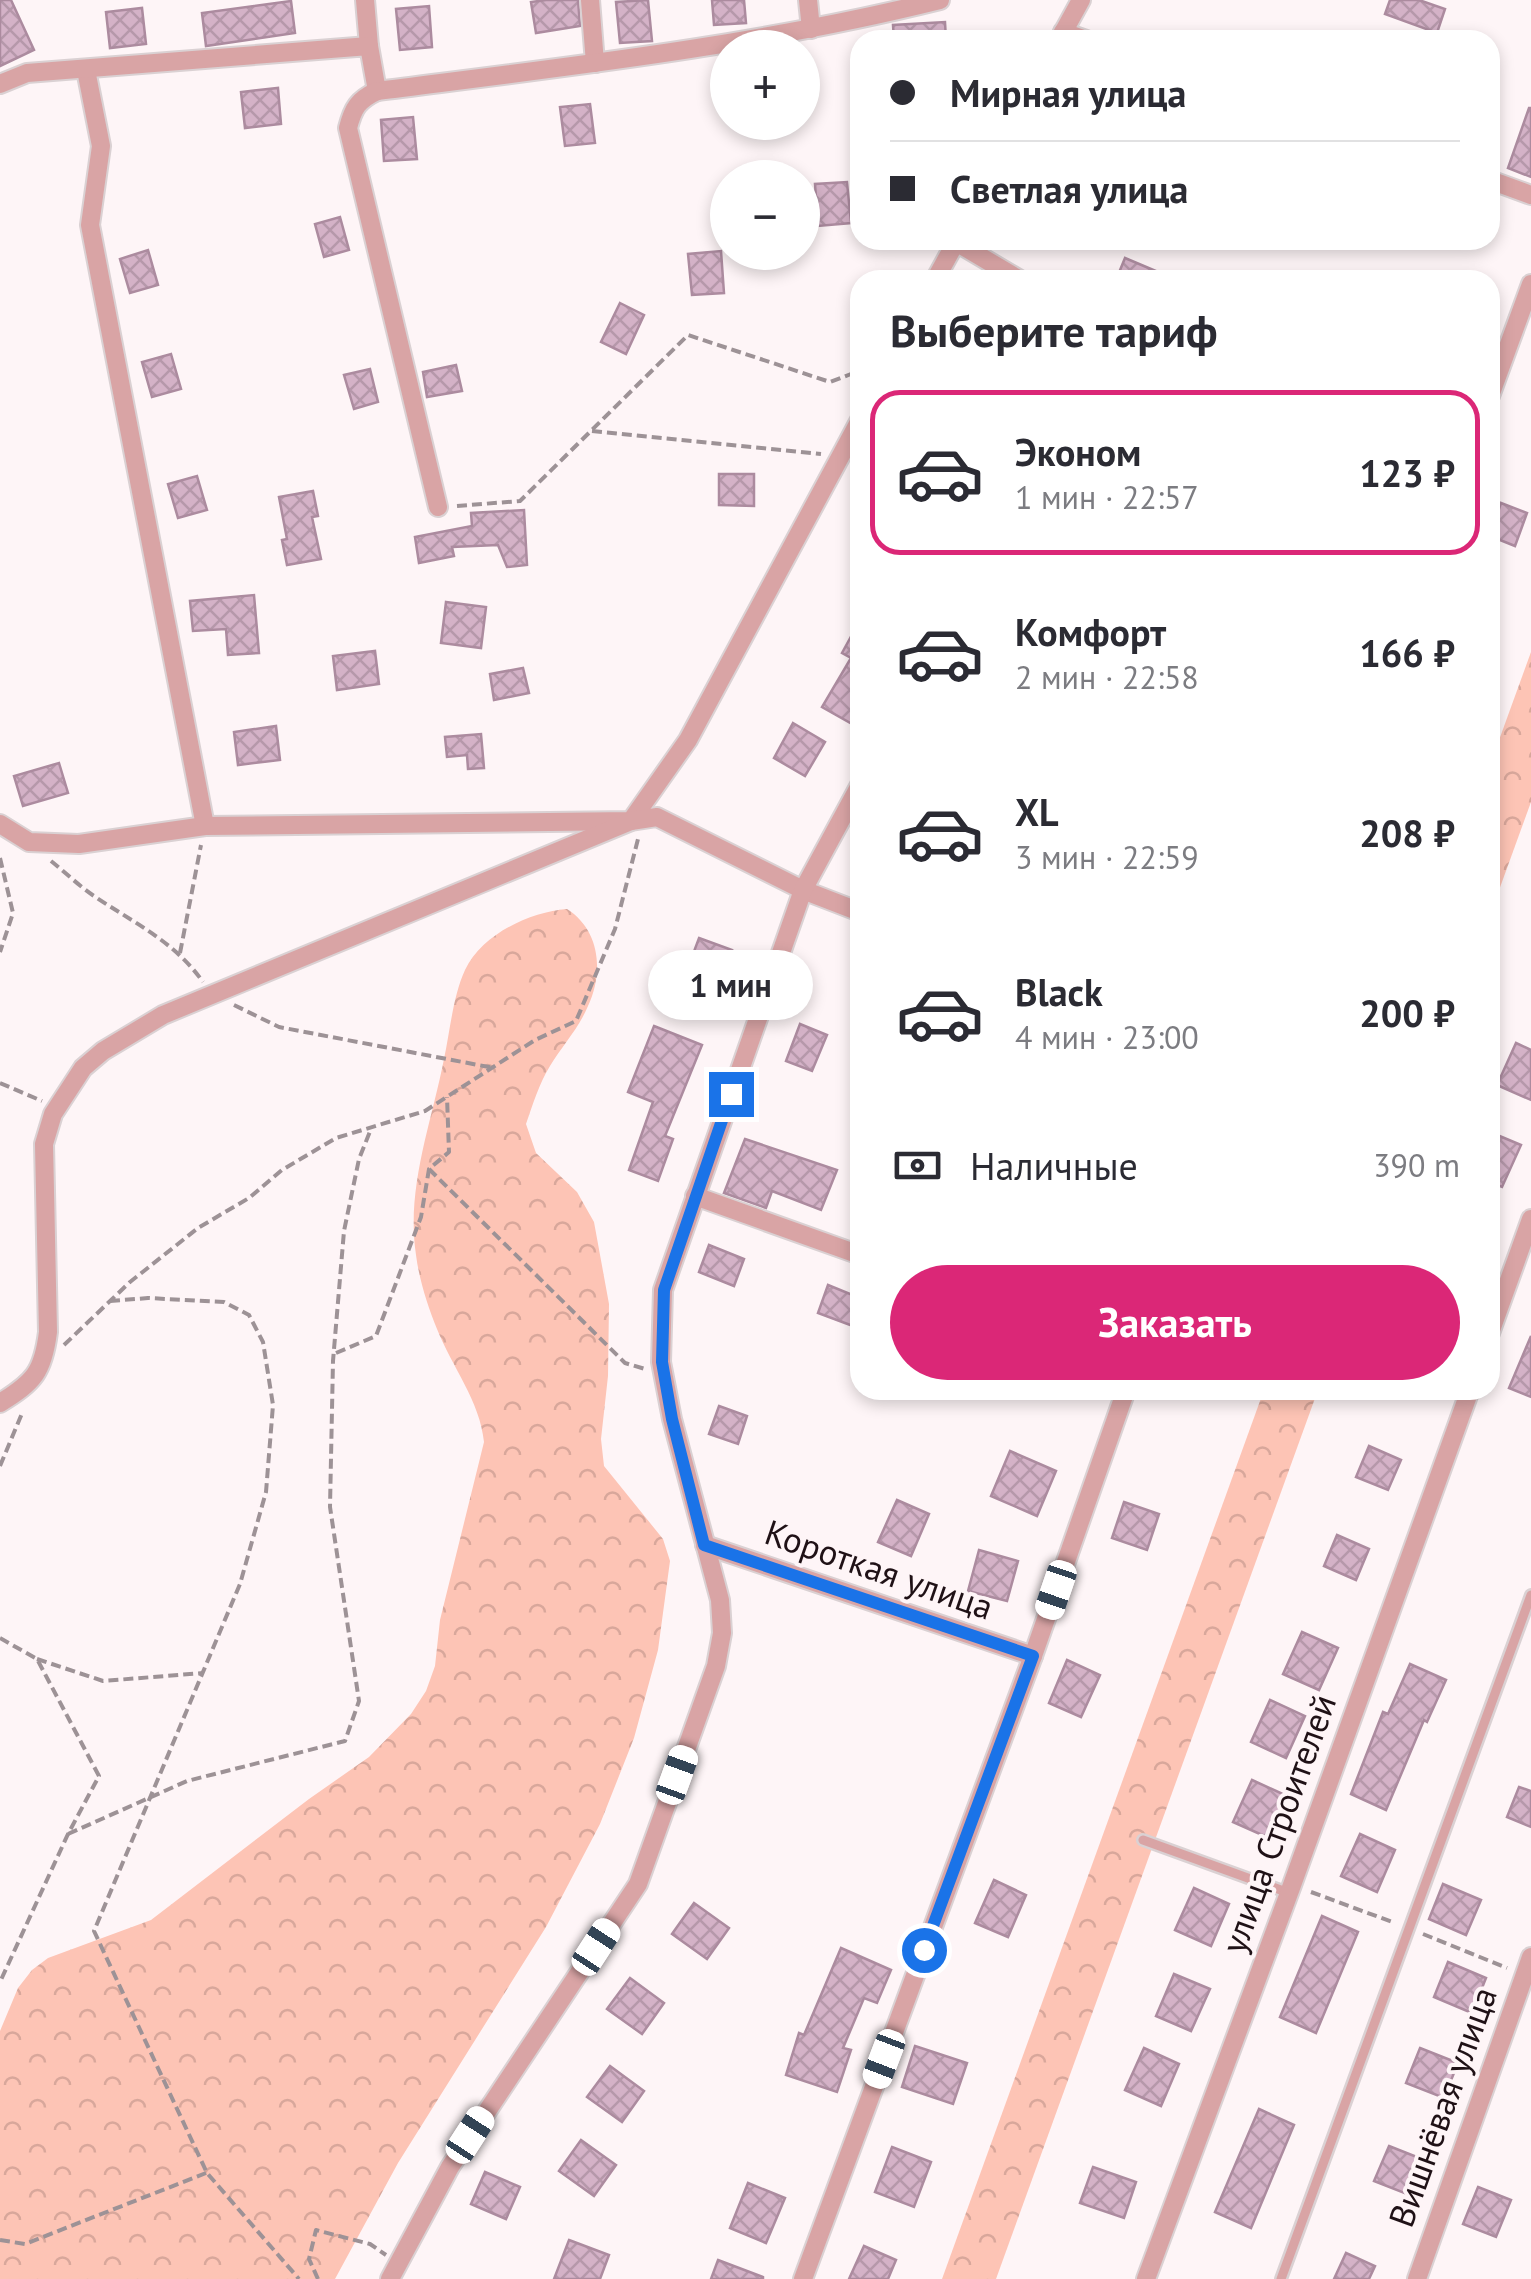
<!DOCTYPE html>
<html lang="ru">
<meta charset="utf-8">
<style>
:root{--surface:#fff;--page:#f2f2f3;--text:#2b2b33;--muted:#7c7c81;--line:#e1e1e2;--accent:#db2777}
body{margin:0;font-family:"PT Sans",sans-serif;background:var(--page);color:var(--text);height:100vh;display:flex;flex-direction:column;font-size:38px;white-space:nowrap}
*{box-sizing:border-box;margin:0}
p{font-size:32px;color:var(--muted)}
.icon{flex:none;width:55px;height:55px;fill:none;stroke:currentColor;stroke-width:2;stroke-linecap:round;stroke-linejoin:round}
.map{position:relative;flex:1;overflow:hidden}
.sheet{position:absolute;left:850px;top:270px;width:650px;height:1130px;display:flex;flex-direction:column;background:var(--surface);border-radius:30px;box-shadow:0 5px 15px #0003}
.sheet>*{flex:none}
.guide{position:absolute;left:850px;top:30px;width:650px;height:220px;border-radius:30px;box-shadow:0 5px 15px #0003;display:grid;align-content:center;height:220px;padding:0 40px;background:var(--surface)}
.controls{position:absolute;left:710px;top:30px;display:grid;gap:20px}
.controls a{display:grid;place-items:center;width:110px;height:110px;border-radius:50%;background:var(--surface);box-shadow:0 5px 15px #0003;font-size:50px}
.end{position:absolute;width:45px;height:45px;margin:-22px;border:12px solid #1a73e8;background:#fff;box-shadow:0 0 0 5px #fff}
.from{border-radius:50%}
.bubble{position:absolute;height:70px;border-radius:35px;background:var(--surface);box-shadow:0 5px 15px #0003;font-size:32px;font-weight:600;line-height:70px;text-align:center}
.car{position:absolute;width:30px;height:60px;margin:-30px -15px;border-radius:12px;box-shadow:0 0 8px 2px #0007;background:linear-gradient(#fff 24%,#345 0 40%,#fff 0 76%,#345 0 86%,#fff 0)}
.guide b{display:flex;align-items:center;gap:35px;height:95px;font-size:38px}
.guide b+b{border-top:2px solid var(--line)}
.guide i{width:25px;height:25px;background:var(--text)}
ul{padding:0;list-style:none}
li{display:flex;align-items:center;gap:30px;height:165px;margin:0 20px 15px;padding:0 20px;border:5px solid transparent;border-radius:30px}
li div{flex:1}
li b{display:block;font-size:38px}
li em{font-style:normal;font-weight:600}
li.current{border-color:var(--accent)}
li>.icon{width:90px;height:90px;stroke-width:1.5}
h2{padding:0 40px;font-size:45px;line-height:120px}
.pay{display:flex;align-items:center;gap:25px;height:110px;padding:0 40px;font-size:38px}
.pay p{margin-inline-start:auto}
.primary-button{display:flex;gap:20px;margin-top:auto;padding:20px 40px}
.primary-button a{flex:1;height:115px;border-radius:60px;background:var(--accent);color:#fff;font-size:40px;font-weight:600;line-height:115px;text-align:center}
.map>svg:first-child{display:block}
.forest{fill:url(#forest-crowns)}
.building{fill:url(#building-cross-hatch);stroke:#ac8b9f;stroke-width:2.5}
.lines{fill:none;stroke-linecap:round;stroke-linejoin:round}
.service-casing{stroke:#dad1d3;stroke-width:14}
.minor-casing{stroke:#dad1d3;stroke-width:22}
.path{stroke:#9d9296;stroke-width:4;stroke-dasharray:10 5;stroke-linecap:butt}
.service{stroke:#d9a4a5;stroke-width:9}
.minor{stroke:#d9a4a5;stroke-width:18}
.route{stroke:#1a73e8;stroke-width:12}
.labels{text-anchor:middle;stroke-width:8;stroke-linejoin:round;paint-order:stroke}
.street-label{font-size:35px;fill:#1f1116;stroke:#fef5f7}
</style>
<div class="map">
<svg width="1531" height="2279" viewBox="0 0 1531 2279">
<defs>
<pattern id="forest-crowns" width="20" height="18" patternUnits="userSpaceOnUse" patternTransform="scale(2.5)"><rect width="20" height="18" fill="#fdc4b5"/><path d="M2 6a3 3 0 1 1 6 0M12 15a3 3 0 1 1 6 0" fill="none" stroke="#d8a79b"/></pattern>
<pattern id="building-cross-hatch" width="8" height="8" patternUnits="userSpaceOnUse" patternTransform="scale(2.5)"><rect width="8" height="8" fill="#d4b2c7"/><path d="M0 0l8 8M0 8l8-8" fill="none" stroke="#b698aa"/></pattern>
</defs>
<rect width="100%" height="100%" fill="#fef5f7"/>
<g class="forest">
<path d="M 1531,652 L 1531,802 L 1490,915 L 1490,765 Z"/>
<path d="M 567,909 C 600,930 604,972 588,1006 C 579,1028 562,1046 550,1066 C 539,1084 533,1104 526,1124 L 536,1153 L 577,1192 L 594,1222 L 609,1304 L 608,1376 L 601,1439 L 604,1466 L 663,1539 L 670,1561 L 658,1650 L 634,1738 L 600,1824 L 546,1927 L 398,2163 L 335,2279 L 0,2279 L 0,2031 L 18,1988 L 32,1970 L 48,1958 L 151,1920 L 309,1799 L 369,1757 L 411,1714 L 426,1691 L 435,1666 L 440,1620 L 484,1442 C 480,1401 452,1367 437,1329 C 428,1307 419,1279 416,1255 C 406,1188 431,1125 444,1059 C 450,1031 453,996 465,970 C 482,934 530,912 567,909 Z"/>
<path d="M 1264,1390 L 1318,1390 L 996,2279 L 942,2279 Z"/>
</g>
<g class="building">
<path d="M 0,0 L 11,0 L 34,50 L 0,66 Z"/>
<path d="M 546,0 L 578,0 L 580,26 L 536,33 L 531,2 Z"/>
<path d="M 648,0 L 652,41 L 620,43 L 616,2 Z"/>
<path d="M 712,0 L 744,0 L 746,23 L 714,25 Z"/>
<path d="M 1390,0 L 1419,0 L 1445,9 L 1437,33 L 1385,14 Z"/>
<path d="M 291,1 L 295,33 L 206,46 L 202,13 Z"/>
<path d="M 429,6 L 432,47 L 400,50 L 396,9 Z"/>
<path d="M 142,8 L 146,44 L 110,48 L 106,12 Z"/>
<path d="M 945,22 L 946,40 L 894,40 L 893,25 Z"/>
<path d="M 278,88 L 281,124 L 245,128 L 241,92 Z"/>
<path d="M 590,104 L 595,143 L 565,146 L 560,107 Z"/>
<path d="M 1529,108 L 1531,108 L 1531,177 L 1508,168 Z"/>
<path d="M 413,117 L 417,159 L 384,161 L 381,120 Z"/>
<path d="M 847,182 L 851,223 L 818,226 L 815,184 Z"/>
<path d="M 340,217 L 349,250 L 324,257 L 315,224 Z"/>
<path d="M 148,250 L 158,285 L 130,293 L 120,259 Z"/>
<path d="M 721,251 L 724,293 L 692,295 L 688,254 Z"/>
<path d="M 1125,258 L 1177,280 L 1116,280 Z"/>
<path d="M 620,303 L 644,315 L 626,354 L 601,342 Z"/>
<path d="M 171,354 L 181,389 L 152,397 L 142,362 Z"/>
<path d="M 456,365 L 462,391 L 427,397 L 423,372 Z"/>
<path d="M 370,369 L 378,402 L 354,409 L 344,375 Z"/>
<path d="M 719,474 L 754,474 L 754,506 L 719,505 Z"/>
<path d="M 197,476 L 207,510 L 178,518 L 168,484 Z"/>
<path d="M 313,491 L 318,516 L 312,517 L 321,559 L 287,565 L 282,540 L 287,539 L 279,497 Z"/>
<path d="M 1501,503 L 1527,513 L 1515,546 L 1490,536 Z"/>
<path d="M 524,510 L 527,565 L 507,567 L 498,545 L 452,547 L 454,556 L 419,563 L 415,537 L 472,526 L 471,513 Z"/>
<path d="M 254,595 L 259,653 L 228,655 L 226,629 L 193,631 L 190,601 Z"/>
<path d="M 446,602 L 486,607 L 481,648 L 441,643 Z"/>
<path d="M 860,620 L 860,715 L 854,725 L 822,707 L 851,658 L 842,653 Z"/>
<path d="M 375,651 L 379,684 L 337,690 L 333,656 Z"/>
<path d="M 523,668 L 529,693 L 494,700 L 490,674 Z"/>
<path d="M 793,723 L 825,742 L 805,776 L 774,758 Z"/>
<path d="M 276,726 L 280,760 L 238,765 L 234,732 Z"/>
<path d="M 481,734 L 484,768 L 468,769 L 467,755 L 447,757 L 445,737 Z"/>
<path d="M 59,763 L 68,793 L 23,806 L 14,776 Z"/>
<path d="M 699,938 L 732,950 L 709,1012 L 676,1000 Z"/>
<path d="M 800,1024 L 827,1035 L 812,1071 L 786,1061 Z"/>
<path d="M 654,1026 L 702,1045 L 665,1136 L 673,1139 L 658,1181 L 629,1170 L 653,1102 L 628,1092 Z"/>
<path d="M 1516,1043 L 1531,1050 L 1531,1100 L 1497,1085 Z"/>
<path d="M 1490,1132 L 1521,1145 L 1502,1187 L 1490,1182 Z"/>
<path d="M 745,1139 L 837,1170 L 821,1210 L 772,1191 L 766,1208 L 724,1193 Z"/>
<path d="M 709,1245 L 744,1259 L 734,1286 L 699,1272 Z"/>
<path d="M 828,1285 L 860,1298 L 853,1326 L 818,1313 Z"/>
<path d="M 1531,1336 L 1531,1397 L 1509,1388 Z"/>
<path d="M 719,1406 L 747,1416 L 738,1444 L 709,1434 Z"/>
<path d="M 1369,1446 L 1401,1460 L 1388,1490 L 1356,1477 Z"/>
<path d="M 1010,1451 L 1056,1471 L 1037,1516 L 991,1496 Z"/>
<path d="M 897,1500 L 929,1514 L 911,1556 L 878,1542 Z"/>
<path d="M 1124,1502 L 1159,1514 L 1147,1550 L 1112,1538 Z"/>
<path d="M 1337,1535 L 1369,1549 L 1356,1580 L 1324,1566 Z"/>
<path d="M 979,1550 L 1018,1561 L 1007,1601 L 968,1591 Z"/>
<path d="M 1302,1632 L 1338,1648 L 1319,1690 L 1283,1674 Z"/>
<path d="M 1067,1660 L 1100,1675 L 1081,1717 L 1049,1703 Z"/>
<path d="M 1410,1664 L 1446,1680 L 1427,1722 L 1424,1720 L 1386,1810 L 1351,1794 L 1383,1712 L 1388,1714 Z"/>
<path d="M 1270,1700 L 1305,1716 L 1286,1758 L 1251,1742 Z"/>
<path d="M 1252,1780 L 1287,1796 L 1269,1838 L 1233,1822 Z"/>
<path d="M 1519,1787 L 1531,1791 L 1531,1827 L 1507,1817 Z"/>
<path d="M 1360,1834 L 1395,1850 L 1377,1892 L 1341,1876 Z"/>
<path d="M 994,1880 L 1026,1895 L 1008,1937 L 975,1923 Z"/>
<path d="M 1443,1884 L 1481,1900 L 1466,1935 L 1429,1919 Z"/>
<path d="M 1194,1888 L 1229,1904 L 1211,1946 L 1175,1930 Z"/>
<path d="M 694,1903 L 729,1928 L 707,1959 L 672,1934 Z"/>
<path d="M 1322,1916 L 1358,1932 L 1316,2033 L 1280,2017 Z"/>
<path d="M 841,1948 L 891,1970 L 877,2003 L 864,1998 L 843,2048 L 851,2050 L 837,2092 L 786,2075 L 799,2033 L 804,2035 Z"/>
<path d="M 1448,1962 L 1486,1978 L 1472,2013 L 1434,1997 Z"/>
<path d="M 1174,1974 L 1210,1989 L 1191,2031 L 1156,2016 Z"/>
<path d="M 630,1978 L 664,2003 L 642,2034 L 607,2009 Z"/>
<path d="M 915,2046 L 967,2063 L 953,2104 L 902,2087 Z"/>
<path d="M 1144,2048 L 1179,2064 L 1161,2106 L 1125,2090 Z"/>
<path d="M 1420,2048 L 1458,2063 L 1444,2098 L 1406,2083 Z"/>
<path d="M 610,2066 L 644,2091 L 622,2122 L 587,2097 Z"/>
<path d="M 1259,2109 L 1294,2125 L 1251,2228 L 1215,2212 Z"/>
<path d="M 581,2140 L 616,2165 L 594,2196 L 559,2171 Z"/>
<path d="M 1389,2146 L 1427,2161 L 1412,2196 L 1374,2181 Z"/>
<path d="M 892,2147 L 931,2162 L 914,2207 L 875,2192 Z"/>
<path d="M 1093,2167 L 1136,2182 L 1124,2218 L 1080,2203 Z"/>
<path d="M 485,2172 L 520,2187 L 506,2219 L 471,2204 Z"/>
<path d="M 748,2183 L 785,2198 L 766,2243 L 730,2228 Z"/>
<path d="M 1478,2187 L 1511,2200 L 1496,2237 L 1463,2224 Z"/>
<path d="M 569,2240 L 609,2255 L 600,2279 L 554,2279 Z"/>
<path d="M 864,2246 L 896,2260 L 888,2279 L 849,2279 Z"/>
<path d="M 1346,2253 L 1375,2266 L 1369,2279 L 1334,2279 Z"/>
<path d="M 718,2260 L 763,2277 L 763,2279 L 711,2279 Z"/>
</g>
<g class="lines">
<defs>
<g id="service">
<path d="M 1143,1840 L 1289,1893"/>
<path d="M 1281,2279 L 1531,1595"/>
</g>
<g id="minor">
<path d="M 365,0 L 369,46"/>
<path d="M 590,0 L 595,63"/>
<path d="M 808,0 L 811,29"/>
<path d="M 1063,32 L 1086,40"/>
<path d="M 1059,40 L 1081,0"/>
<path d="M 86,70 L 101,146 L 90,225 L 205,826"/>
<path d="M 0,84 L 27,73 L 369,46 L 377,91 C 565,67 755,46 940,0"/>
<path d="M 377,91 C 358,100 353,108 348,128 L 438,507"/>
<path d="M 1490,180 L 1531,195"/>
<path d="M 956,242 L 1020,280"/>
<path d="M 935,280 L 957,240"/>
<path d="M 1490,396 L 1531,284"/>
<path d="M 0,824 L 29,842 L 79,844 L 205,826 L 631,821 L 688,740 L 860,420"/>
<path d="M 695,1196 L 860,1255"/>
<path d="M 1490,1333 L 1531,1219"/>
<path d="M 0,1403 C 34,1382 43,1372 48,1332 L 44,1144 L 53,1114 L 83,1068 L 103,1051 L 163,1015 L 631,821 L 657,817 L 803,890 L 860,912"/>
<path d="M 705,1545 L 1033,1656"/>
<path d="M 390,2279 L 450,2167 L 638,1884 L 716,1666 L 722,1633 L 720,1600 L 672,1419 L 661,1362 L 663,1290 L 803,890 L 860,785"/>
<path d="M 803,2279 L 1033,1656 L 1126,1390"/>
<path d="M 1146,2279 L 1292,1885 L 1470,1390"/>
<path d="M 1417,2279 L 1531,1957"/>
</g>
</defs>
<use href="#service" class="service-casing"/>
<use href="#minor" class="minor-casing"/>
<g class="path">
<path d="M 592,431 L 821,454"/>
<path d="M 457,506 L 520,501 L 688,335 L 830,382 L 851,374 L 860,363"/>
<path d="M 0,858 L 13,913 L 0,952"/>
<path d="M 51,861 C 65,872 79,886 94,896 C 134,923 174,941 203,982"/>
<path d="M 180,953 L 201,845"/>
<path d="M 234,1005 L 279,1027 L 494,1068"/>
<path d="M 0,1083 L 42,1101"/>
<path d="M 429,1169 L 625,1363 L 645,1369"/>
<path d="M 110,1301 L 148,1298 L 224,1302 L 249,1315 L 263,1342 L 273,1405 L 266,1492 L 240,1584 L 94,1931 L 207,2173 L 299,2279"/>
<path d="M 64,1345 L 130,1282 L 198,1228 L 249,1198 L 282,1170 L 336,1138 L 425,1111 L 535,1040 L 576,1021 L 615,929 L 638,839"/>
<path d="M 336,1353 L 376,1336 L 421,1217 L 429,1169 L 449,1152 L 447,1097"/>
<path d="M 0,1466 L 23,1411"/>
<path d="M 0,1638 L 37,1659 L 99,1776 L 68,1834 L 0,1982"/>
<path d="M 37,1659 L 103,1681 L 203,1673"/>
<path d="M 68,1834 L 187,1781 L 345,1741 L 359,1701 L 330,1507 L 333,1361 L 344,1231 L 359,1159 L 371,1129"/>
<path d="M 1311,1892 L 1395,1923"/>
<path d="M 1423,1934 L 1507,1968"/>
<path d="M 0,2240 L 25,2244 L 206,2173"/>
<path d="M 318,2279 L 309,2259 L 316,2230 L 370,2244 L 386,2255"/>
</g>
<use href="#service" class="service"/>
<use href="#minor" class="minor"/>
</g>
<g class="lines">
<path class="route" d="M 731,1094 L 664,1290 L 662,1362 L 672,1419 L 704,1545 L 1033,1656 L 924,1950"/>
</g>
<g class="labels">
<g class="street-label">
<text transform="translate(879 1570) rotate(19)" y="12">Короткая улица</text>
<text transform="translate(1279 1824) rotate(-70)" y="12">улица Строителей</text>
<text transform="translate(1443 2107) rotate(-70)" y="12">Вишнёвая улица</text>
</g>
</g>
</svg>
<div class="controls">
<a>+</a>
<a>−</a>
</div>
<i class="end from" style="left:924px;top:1950px"></i>
<i class="end" style="left:731px;top:1094px"></i>
<div class="bubble" style="left:648px;top:950px;width:165px">1 мин</div>
<i class="car" style="left:1056px;top:1590px;rotate:199deg"></i>
<i class="car" style="left:677px;top:1775px;rotate:20deg"></i>
<i class="car" style="left:596px;top:1947px;rotate:33deg"></i>
<i class="car" style="left:884px;top:2059px;rotate:201deg"></i>
<i class="car" style="left:470px;top:2135px;rotate:33deg"></i>
<div class="guide">
<b><i class="from"></i>Мирная улица</b>
<b><i></i>Светлая улица</b>
</div>
<section class="sheet">
<h2>Выберите тариф</h2>
<ul>
<li class="current"><svg class="icon" aria-label="car" viewBox="0 0 24 24"><path d="M5 17H2v-5l4-1 3-4h7l3 4 3 1v5h-3M9 17h6M6 11h13"/><circle cx="7" cy="17" r="2"/><circle cx="17" cy="17" r="2"/></svg><div><b>Эконом</b><p>1 мин · 22:57</p></div><em>123 ₽</em></li>
<li><svg class="icon" aria-label="car" viewBox="0 0 24 24"><path d="M5 17H2v-5l4-1 3-4h7l3 4 3 1v5h-3M9 17h6M6 11h13"/><circle cx="7" cy="17" r="2"/><circle cx="17" cy="17" r="2"/></svg><div><b>Комфорт</b><p>2 мин · 22:58</p></div><em>166 ₽</em></li>
<li><svg class="icon" aria-label="car" viewBox="0 0 24 24"><path d="M5 17H2v-5l4-1 3-4h7l3 4 3 1v5h-3M9 17h6M6 11h13"/><circle cx="7" cy="17" r="2"/><circle cx="17" cy="17" r="2"/></svg><div><b>XL</b><p>3 мин · 22:59</p></div><em>208 ₽</em></li>
<li><svg class="icon" aria-label="car" viewBox="0 0 24 24"><path d="M5 17H2v-5l4-1 3-4h7l3 4 3 1v5h-3M9 17h6M6 11h13"/><circle cx="7" cy="17" r="2"/><circle cx="17" cy="17" r="2"/></svg><div><b>Black</b><p>4 мин · 23:00</p></div><em>200 ₽</em></li>
</ul>
<div class="pay"><svg class="icon" aria-label="cash" viewBox="0 0 24 24"><path d="M3 7h18v10H3z"/><circle cx="12" cy="12" r="2"/></svg>Наличные<p>390 m</p></div>
<div class="primary-button"><a>Заказать</a></div>
</section>
</div>
